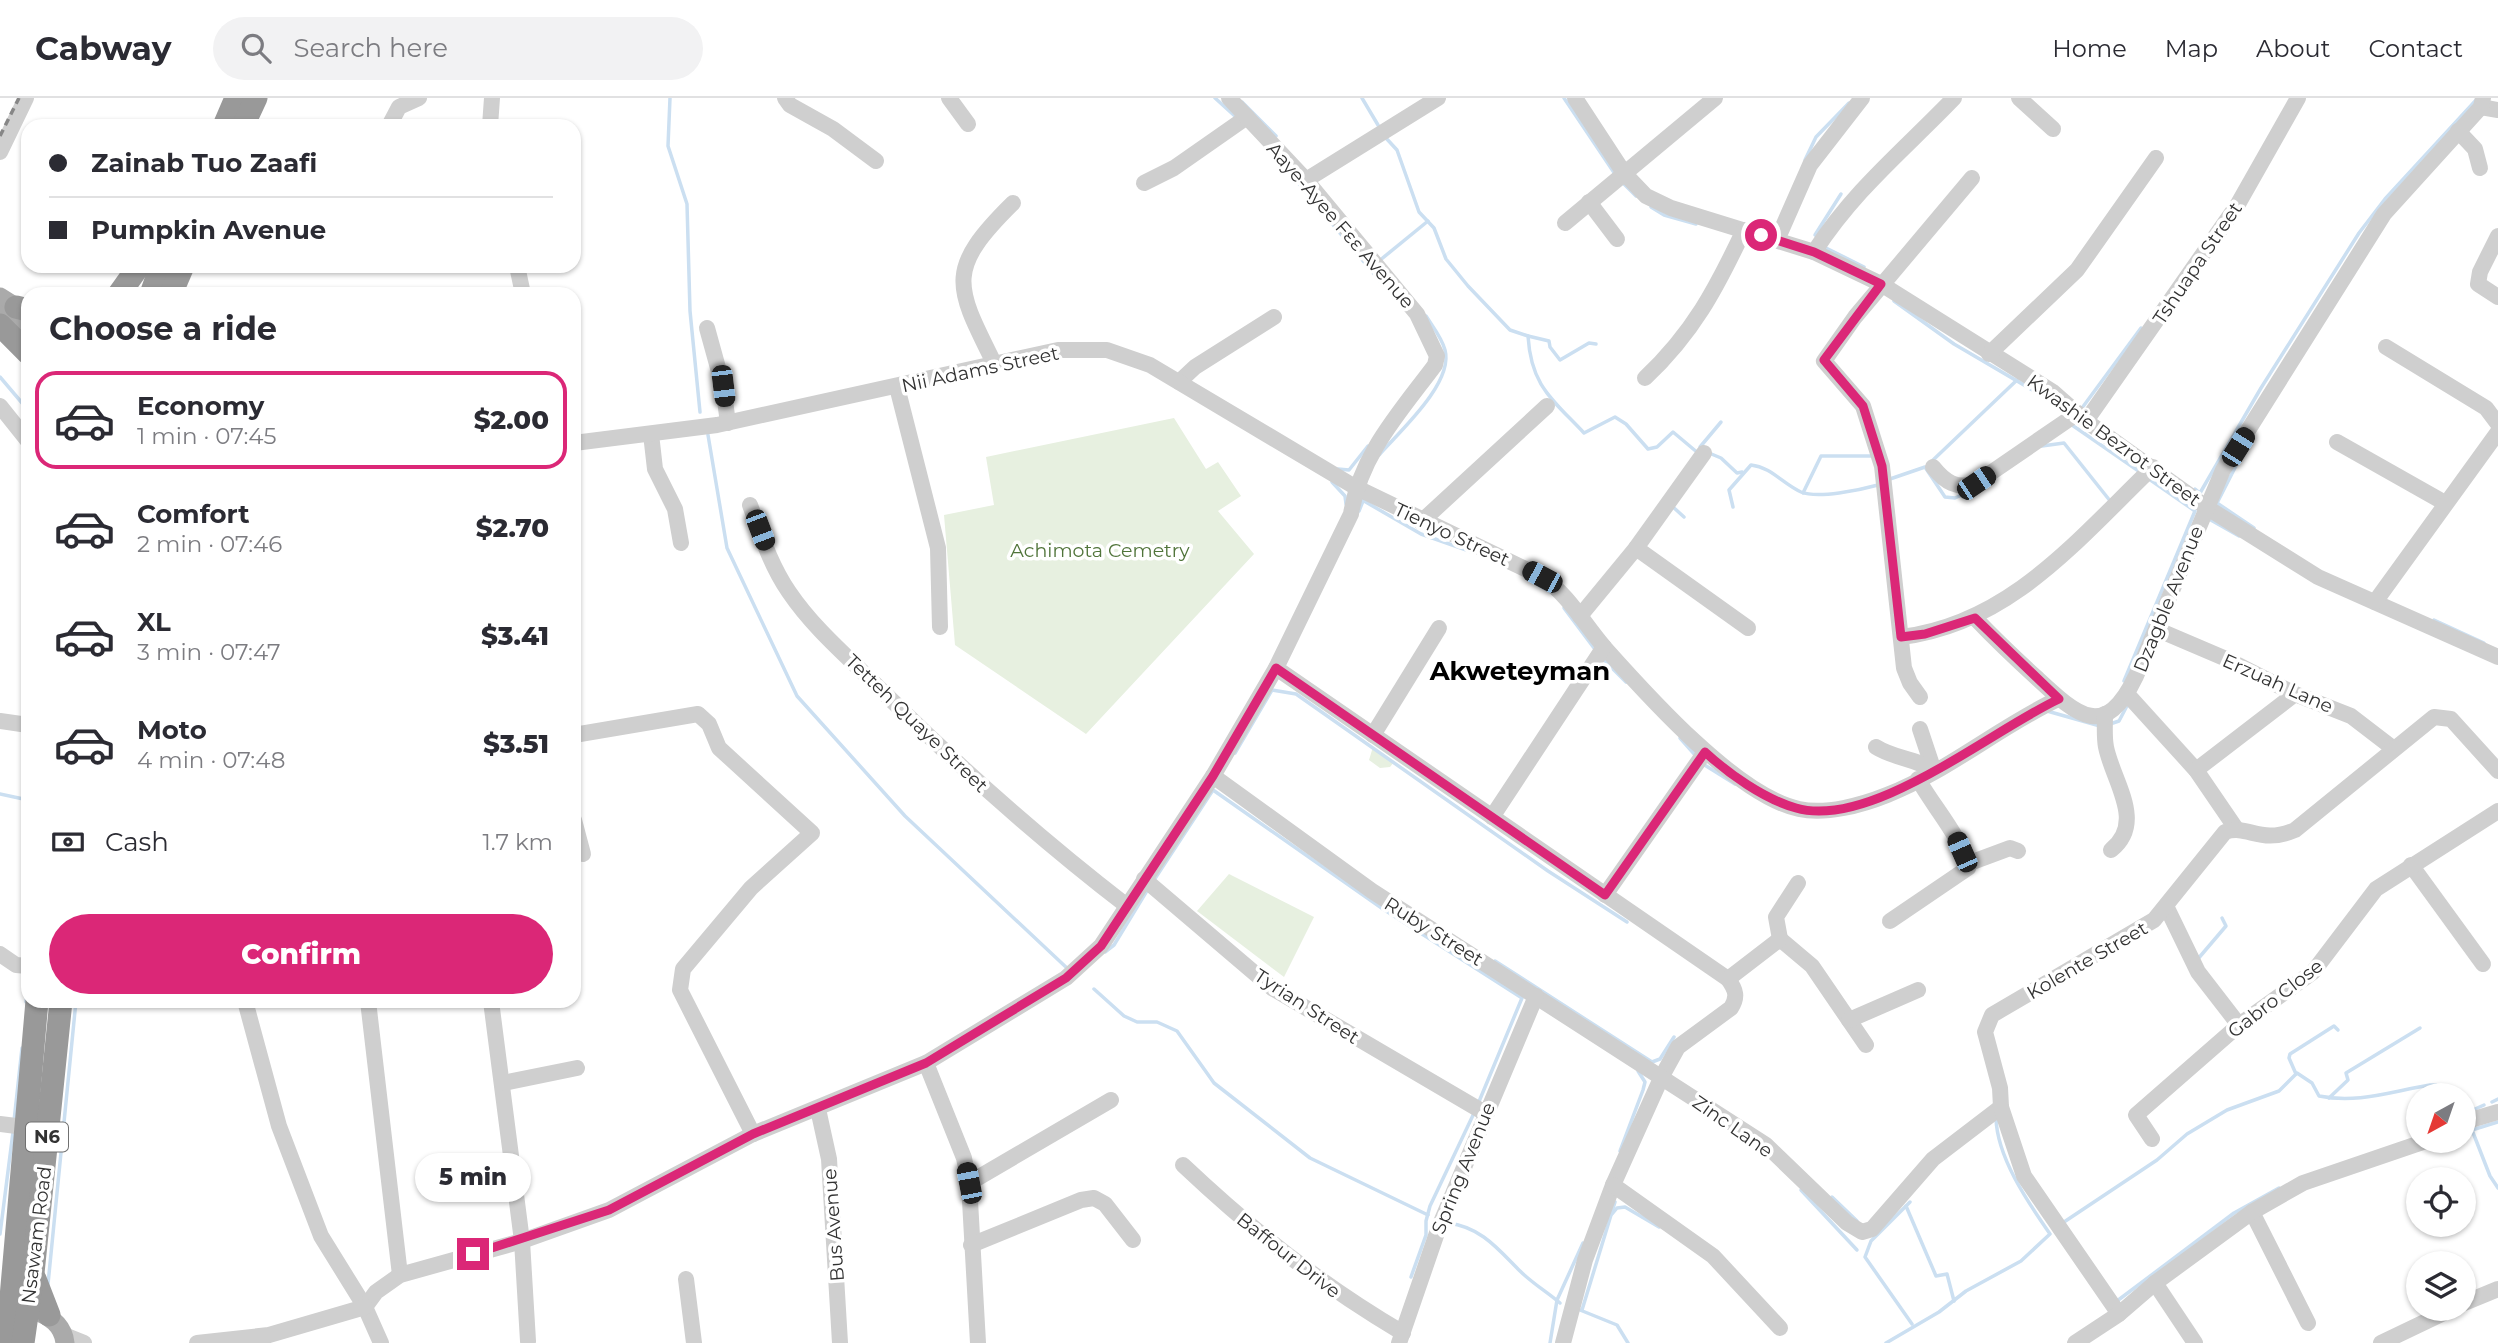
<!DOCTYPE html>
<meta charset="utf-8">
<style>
:root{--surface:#fff;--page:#f2f2f3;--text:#2b2b33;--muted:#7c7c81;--line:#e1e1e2;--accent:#db2777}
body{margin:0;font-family:Montserrat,sans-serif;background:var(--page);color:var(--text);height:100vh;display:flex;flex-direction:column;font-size:26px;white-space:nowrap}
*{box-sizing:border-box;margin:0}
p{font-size:23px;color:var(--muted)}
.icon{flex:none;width:38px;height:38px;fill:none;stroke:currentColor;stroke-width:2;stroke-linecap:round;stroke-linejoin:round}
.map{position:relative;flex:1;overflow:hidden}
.panel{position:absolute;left:21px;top:189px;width:560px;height:721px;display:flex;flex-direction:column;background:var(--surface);border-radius:21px;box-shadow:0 2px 5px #0004}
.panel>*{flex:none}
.hud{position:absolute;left:21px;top:21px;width:560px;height:154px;border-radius:21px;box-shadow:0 2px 5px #0004;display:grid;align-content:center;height:154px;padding:0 28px;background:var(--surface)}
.needle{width:46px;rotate:220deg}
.fabs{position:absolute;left:2406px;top:985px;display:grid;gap:14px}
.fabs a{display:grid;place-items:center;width:70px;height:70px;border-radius:50%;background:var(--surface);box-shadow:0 2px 5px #0004;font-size:35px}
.end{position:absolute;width:32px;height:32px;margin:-16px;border:9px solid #db2777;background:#fff;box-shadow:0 0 0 4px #fff}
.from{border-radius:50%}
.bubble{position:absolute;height:49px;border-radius:24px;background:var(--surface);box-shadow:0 2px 5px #0004;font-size:23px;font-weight:800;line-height:49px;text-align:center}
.car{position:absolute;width:21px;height:42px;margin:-21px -10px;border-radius:9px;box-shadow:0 0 5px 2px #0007;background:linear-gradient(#222 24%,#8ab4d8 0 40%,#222 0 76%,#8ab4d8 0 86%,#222 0)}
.hud b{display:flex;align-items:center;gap:24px;height:66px;font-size:26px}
.hud b+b{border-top:2px solid var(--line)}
.hud i{width:18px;height:18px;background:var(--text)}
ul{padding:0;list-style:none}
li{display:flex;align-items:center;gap:21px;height:98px;margin:0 14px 10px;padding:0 14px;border:4px solid transparent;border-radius:21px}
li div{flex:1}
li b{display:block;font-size:26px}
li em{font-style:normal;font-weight:800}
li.current{border-color:var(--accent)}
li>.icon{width:63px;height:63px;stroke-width:1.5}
h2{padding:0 28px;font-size:32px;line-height:84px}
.pay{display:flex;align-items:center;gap:18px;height:77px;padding:0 28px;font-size:26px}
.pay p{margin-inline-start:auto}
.primary-button{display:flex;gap:14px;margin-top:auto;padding:14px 28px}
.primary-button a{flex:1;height:80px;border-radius:42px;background:var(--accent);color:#fff;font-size:28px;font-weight:800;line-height:80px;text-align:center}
header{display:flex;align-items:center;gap:42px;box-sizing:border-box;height:98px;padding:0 35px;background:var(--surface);border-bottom:2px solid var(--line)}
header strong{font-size:33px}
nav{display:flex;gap:38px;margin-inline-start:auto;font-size:24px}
.search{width:490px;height:63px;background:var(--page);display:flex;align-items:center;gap:18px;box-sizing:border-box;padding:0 24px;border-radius:38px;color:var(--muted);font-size:26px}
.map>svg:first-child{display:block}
.green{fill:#e7f0e0}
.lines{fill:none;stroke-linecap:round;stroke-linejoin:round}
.stream{stroke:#cbdff1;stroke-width:3.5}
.minor{stroke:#cfcfcf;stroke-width:16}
.major{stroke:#aaa;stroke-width:19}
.highway{stroke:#999;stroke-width:23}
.rail{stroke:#878787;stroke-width:3.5;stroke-dasharray:7 5;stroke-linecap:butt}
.route{stroke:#db2777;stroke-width:9}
.labels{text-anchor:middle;stroke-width:7;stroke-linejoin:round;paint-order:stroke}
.shield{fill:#fff;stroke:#707070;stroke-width:2}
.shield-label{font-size:18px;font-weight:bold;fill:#323232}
.street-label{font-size:19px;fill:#323232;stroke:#fff}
.park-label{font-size:19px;fill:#50743a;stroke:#fff}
.district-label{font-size:26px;font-weight:bold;fill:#000;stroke:#fff}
</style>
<header>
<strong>Cabway</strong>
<div class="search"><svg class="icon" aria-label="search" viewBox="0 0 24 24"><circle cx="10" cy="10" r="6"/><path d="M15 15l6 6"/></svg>Search here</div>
<nav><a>Home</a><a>Map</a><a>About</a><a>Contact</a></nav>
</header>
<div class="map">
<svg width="2498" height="1245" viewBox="0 0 2498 1245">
<rect width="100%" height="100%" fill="#fff"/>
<g class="green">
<path d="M 1174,320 L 1206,371 L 1218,364 L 1241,398 L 1218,413 L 1254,456 L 1086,636 L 955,547 L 944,417 L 994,407 L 986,359 Z"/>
<path d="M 1373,649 L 1394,664 L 1390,669 L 1380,670 L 1369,662 Z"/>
<path d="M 1229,776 L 1314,819 L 1284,879 L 1197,813 Z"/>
</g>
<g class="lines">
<g class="stream">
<path d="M 670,0 L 668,48 L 687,106 L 690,213 L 700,314"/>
<path d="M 1215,0 L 1237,20"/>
<path d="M 1362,0 L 1378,27"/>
<path d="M 1564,0 L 1615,76"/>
<path d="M 1242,4 L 1276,38"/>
<path d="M 1385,39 L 1397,52 L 1419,114 L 1434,130 L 1446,161 L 1468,188 L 1510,232 L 1528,238 C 1531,288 1552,301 1584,335 L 1615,319 L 1626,326 L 1648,351 L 1657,349 L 1673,334 L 1698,355"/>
<path d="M 1805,62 L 1816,39 L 1849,5"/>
<path d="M 1295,81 L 1384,188"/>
<path d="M 1622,84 L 1636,98"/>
<path d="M 1651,109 L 1664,117 L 1696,126"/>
<path d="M 1815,137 L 1841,96"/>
<path d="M 1824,149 L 1864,169"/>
<path d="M 1379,163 L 1428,123"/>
<path d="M 1894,203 L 1954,246 L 2053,304"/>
<path d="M 1528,238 L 1549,243 L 1550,249 L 1560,262 L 1589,245 L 1596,246"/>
<path d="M 0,279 L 28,312"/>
<path d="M 2082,310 L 2141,230"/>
<path d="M 2072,327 L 2140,374"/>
<path d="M 708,337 L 727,450 L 797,598 L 905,718 L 1068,871"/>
<path d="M 2042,348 L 2064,345 L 2111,404"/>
<path d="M 1700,349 L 1721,324"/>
<path d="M 2244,352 L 2217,405 L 2254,430"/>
<path d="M 1709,355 L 1721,360 L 1737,375 L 1742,374"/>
<path d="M 1379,357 C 1399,334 1454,285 1445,252 C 1442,240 1433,229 1426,218"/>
<path d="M 1932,363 L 2017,282"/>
<path d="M 1338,371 L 1349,372 L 1368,348"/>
<path d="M 1890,381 L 1925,369 L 1945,399 L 1955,400 L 1966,395"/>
<path d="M 1332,384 L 1345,398 L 1346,406"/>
<path d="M 2195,391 L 2200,395 L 2261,290 L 2359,135 L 2385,101 L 2477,1"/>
<path d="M 1803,395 L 1821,358 L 1873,358"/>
<path d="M 1364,403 L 1421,436 L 1472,454"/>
<path d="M 1673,409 L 1684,419"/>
<path d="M 1733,409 L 1729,392 L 1751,367 C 1771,369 1783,386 1801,394 C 1818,401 1860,392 1878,387"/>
<path d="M 1359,413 L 1365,398"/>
<path d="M 2209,421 L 2239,438"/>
<path d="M 1526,480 L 1547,492"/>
<path d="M 1564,510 L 1597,554"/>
<path d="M 2434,522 L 2484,545"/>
<path d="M 1602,560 L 1626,584"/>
<path d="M 2124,583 L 2195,413 L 2149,381"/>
<path d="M 2047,613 L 2100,628"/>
<path d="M 2110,626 L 2119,623 L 2129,604"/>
<path d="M 1680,640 L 1696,658"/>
<path d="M 1235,655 L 1272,592 L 1296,596 L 1548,773 L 1627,824"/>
<path d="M 1703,666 L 1735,686"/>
<path d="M 1213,692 L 1383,811 L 1522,900 L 1478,1006"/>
<path d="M 0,696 L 28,702"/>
<path d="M 1154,782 L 1213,692"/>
<path d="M 1105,854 L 1114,847 L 1148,791"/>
<path d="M 2197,862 L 2226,828 L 2222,820"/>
<path d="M 1495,863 L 1652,964 L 1660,961 L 1674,939"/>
<path d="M 1094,891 L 1124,918 L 1137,924 L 1157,924 L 1177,933 L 1214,985 L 1310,1060 L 1428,1117"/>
<path d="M 26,904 L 28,882"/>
<path d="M 2296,976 L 2289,960 L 2290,956 L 2334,928 L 2338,932"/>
<path d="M 2329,1000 L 2348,982 L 2346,975 L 2420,930"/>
<path d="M 2492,1004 L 2498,1001"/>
<path d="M 2464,1016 L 2484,1007"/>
<path d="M 14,1023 L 22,950"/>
<path d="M 2465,1029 L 2472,1032 L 2498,1024"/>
<path d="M 2472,1032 L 2490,1078 L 2498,1090"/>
<path d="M 1620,1053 L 1643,992 L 1645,984 L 1638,973"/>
<path d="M 1801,1092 L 1857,1152"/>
<path d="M 1832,1099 L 1857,1123"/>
<path d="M 1910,1104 L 1871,1143 L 1865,1159 L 1912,1226"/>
<path d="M 1906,1108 L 1936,1178 L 1947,1176 L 1954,1203"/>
<path d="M 1612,1116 L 1617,1110 L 1625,1109 L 1659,1129"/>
<path d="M 1448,1125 C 1481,1129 1498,1151 1520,1173 C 1532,1185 1547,1194 1560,1205"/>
<path d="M 2061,1126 L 2157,1062 L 2187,1036 L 2227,1012 L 2279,993 L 2297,975 L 2312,985 L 2319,998 C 2358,1006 2392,993 2430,987 L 2436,987 L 2443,998"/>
<path d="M 0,1136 L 13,1034"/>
<path d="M 1411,1179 L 1426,1137 L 1426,1123 L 1430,1108 L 1475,1013"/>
<path d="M 48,1186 L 76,903"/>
<path d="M 2117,1203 L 2234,1115 L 2279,1090"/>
<path d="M 1580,1212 L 1617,1227 L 1628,1245"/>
<path d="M 1582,1212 L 1615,1104"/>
<path d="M 1550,1245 L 1557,1202 L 1583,1145"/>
<path d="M 1886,1245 L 1939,1214 L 1966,1193 L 2021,1163 L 2050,1136 C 2027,1103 1997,1059 1996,1020"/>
</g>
<g class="minor">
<path d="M 785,0 L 790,7 L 833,31 L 876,63"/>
<path d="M 949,0 L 968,26"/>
<path d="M 1575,0 L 1624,75 L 1646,98 L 1671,110 L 1814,154 L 1881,186 L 2053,294 L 2086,323 L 2206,409 L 2318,479 L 2498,559"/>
<path d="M 2019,0 L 2053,31"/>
<path d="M 2481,9 L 2498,12"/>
<path d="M 389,28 L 399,9 L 419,0"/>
<path d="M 490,28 L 492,0"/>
<path d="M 2458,33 L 2475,51 L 2480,70"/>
<path d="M 0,54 L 26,0"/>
<path d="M 1306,82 L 1438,0"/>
<path d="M 1144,85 L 1174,70 L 1247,19"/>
<path d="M 1589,104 L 1617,141"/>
<path d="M 1565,125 L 1715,0"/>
<path d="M 2498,138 L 2480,174 L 2478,186 L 2498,199"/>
<path d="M 1777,142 L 1810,67 L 1862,0"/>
<path d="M 1814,154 C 1855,91 1903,53 1954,0"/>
<path d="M 517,168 L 523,196"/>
<path d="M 707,230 L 723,288 L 728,325"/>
<path d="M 2386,249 L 2486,310 L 2498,326"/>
<path d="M 1989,256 L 2077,172 L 2156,60"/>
<path d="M 995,267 C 955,187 945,172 1013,105"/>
<path d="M 1645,280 C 1693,235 1716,191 1744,132"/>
<path d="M 1179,284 L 1195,269 L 1274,219"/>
<path d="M 897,289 L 938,450 L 940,529"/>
<path d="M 0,308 L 28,343"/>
<path d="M 2086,323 L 2238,106 L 2298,0"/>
<path d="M 651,336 L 655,371 L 675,411 L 681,445"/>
<path d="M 2337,344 L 2445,405"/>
<path d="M 574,345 L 717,327 L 1058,252 L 1107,252 L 1150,267 L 1355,389 L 1542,479 C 1569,497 1584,526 1605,550 C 1647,597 1737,698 1799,711 C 1826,717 1862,707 1887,697 C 1948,673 1999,629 2058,601"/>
<path d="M 1933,369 C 1945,384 1957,392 1976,385 L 2078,315"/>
<path d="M 750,407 C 761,437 771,468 789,494 C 814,531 849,560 880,591 C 958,668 1040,741 1127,808"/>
<path d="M 1421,424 L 1547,308"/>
<path d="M 1636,450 L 1748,530"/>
<path d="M 2375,504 L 2498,334"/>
<path d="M 1580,518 L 1636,450 L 1704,355"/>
<path d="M 1975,520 C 1995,541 2016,561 2038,581 C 2078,618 2105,643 2136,578 L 2223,372 L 2384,116 L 2481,9 L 2483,0"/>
<path d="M 2156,531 L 2224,560 L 2295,596 L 2351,618 L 2394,651"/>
<path d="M 1901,539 C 2010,526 2078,441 2153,369"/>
<path d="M 1276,570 L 1728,881 C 1736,892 1738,899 1731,910 L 1678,949 L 1662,978 L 1613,1087 L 1585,1162 L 1563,1245"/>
<path d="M 2127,596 L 2196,672 L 2237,732"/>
<path d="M 1920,599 L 1910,585 L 1904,570 L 1882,368 L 1863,308 L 1824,263 L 1855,219 L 1972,80"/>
<path d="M 2105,616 C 2105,627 2104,639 2106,649 C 2113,684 2146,724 2111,752"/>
<path d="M 0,623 L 28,627"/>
<path d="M 1920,631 L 1934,673"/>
<path d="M 574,637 L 698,616 L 709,626 L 719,650 L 812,735 L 751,790 L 683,871 L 680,892 L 753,1036"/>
<path d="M 1373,637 L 1439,530"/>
<path d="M 1876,649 C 1895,661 1916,660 1934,673"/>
<path d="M 2196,672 L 2295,596"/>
<path d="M 1213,678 L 1372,793 L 1766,1047 L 1847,1125 L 1862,1134 L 1872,1131 L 1933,1061 L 2001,1009"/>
<path d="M 1492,719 L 1604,549"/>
<path d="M 574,722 L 583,756"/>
<path d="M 1967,766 L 2010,750 L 2018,753"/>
<path d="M 2411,767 L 2483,866"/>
<path d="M 1144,781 L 1272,890 L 1485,1015"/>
<path d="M 1605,797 L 1705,654"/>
<path d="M 2167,810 L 2198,874 L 2239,927"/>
<path d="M 1890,823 L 1968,770 C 1961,738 1934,710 1918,681"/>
<path d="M 1780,841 L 1812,868 L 1866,947"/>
<path d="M 1780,841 L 1776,819 L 1798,785"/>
<path d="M 0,856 L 16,867 L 28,868"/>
<path d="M 1728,881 L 1780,841"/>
<path d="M 245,903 L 279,1028 L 321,1138 L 365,1209 L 381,1245"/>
<path d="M 368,903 L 400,1177"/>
<path d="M 491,903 L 522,1143 L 528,1243"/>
<path d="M 1849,922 L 1918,892"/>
<path d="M 926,965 L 964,1060 L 969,1085 L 978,1245"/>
<path d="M 503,985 L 577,970"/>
<path d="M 818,1011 L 829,1061 L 840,1245"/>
<path d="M 2464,1024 L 2498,1014"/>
<path d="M 0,1026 L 24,1029"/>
<path d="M 2152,1041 L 2136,1017 L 2239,927 L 2313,874 L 2376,791 L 2498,713"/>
<path d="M 1183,1067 C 1253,1133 1320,1186 1403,1235"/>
<path d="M 969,1085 L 1111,1002"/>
<path d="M 1613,1087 L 1713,1158 L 1780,1230"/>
<path d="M 2252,1114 L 2308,1225"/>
<path d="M 971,1147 L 1081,1102 L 1094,1100 L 1105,1106 L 1133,1142"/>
<path d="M 686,1181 L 694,1245"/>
<path d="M 2155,1185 L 2195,1245"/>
<path d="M 2464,1205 L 2498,1191"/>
<path d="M 365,1209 L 376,1194 L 400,1177 L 522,1143 L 609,1112 L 753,1036 L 926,965 L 1066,880 L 1101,848 L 1213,678 L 1276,570 L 1351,416 C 1360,357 1400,314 1435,267 L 1437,258 L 1417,216 L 1306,82 L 1229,0"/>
<path d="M 2119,1216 L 2024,1078 L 2001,1009 L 2000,990 L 1985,934 L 1992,917 L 2154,822 L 2225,734 C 2248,726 2260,747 2295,732 L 2434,619 L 2451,621 L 2498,673"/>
<path d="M 64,1237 L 84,1245"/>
<path d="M 197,1245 L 269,1237 L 365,1209"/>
<path d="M 1399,1245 L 1439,1129 L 1536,898"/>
<path d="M 2075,1245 L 2119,1216 L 2155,1185 L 2252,1114 L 2303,1085 L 2426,1043"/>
<path d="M 2381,1245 L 2452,1211"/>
</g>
<g class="major">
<path d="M 0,199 L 27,216"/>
<path d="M 0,217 L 28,235"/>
<path d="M 34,1212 C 50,1218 63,1227 65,1245"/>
</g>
<g class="highway">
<path d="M 224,28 L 236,0"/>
<path d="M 243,28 L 256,0"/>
<path d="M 119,196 L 139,168"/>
<path d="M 151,196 L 161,168"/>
<path d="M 171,196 L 183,168"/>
<path d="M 16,209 L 28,212"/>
<path d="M 0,227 L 28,255"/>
<path d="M 35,1181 L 49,1217"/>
<path d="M 7,1245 L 37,903"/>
<path d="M 23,1245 L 33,1175 L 61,903"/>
</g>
<path class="rail" d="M 0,38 L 19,0"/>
</g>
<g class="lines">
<path class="route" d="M 473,1156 L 609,1112 L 753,1036 L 926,965 L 1066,880 L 1101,848 L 1213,678 L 1276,570 L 1605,797 L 1705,654 C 1729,676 1764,701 1796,710 C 1871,732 1992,632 2059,601 L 1975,520 L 1925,536 L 1901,539 L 1882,368 L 1863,308 L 1824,262 L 1881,186 L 1814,154 L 1761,137"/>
</g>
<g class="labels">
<rect class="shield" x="26" y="1024.5" width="42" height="29" rx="5"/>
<g class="shield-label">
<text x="47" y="1045">N6</text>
</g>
<g class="street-label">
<text transform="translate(1341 127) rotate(49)" y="7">Aaye-Ayee Fɛɛ Avenue</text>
<text transform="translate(2197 165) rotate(-56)" y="7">Tshuapa Street</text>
<text transform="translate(980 271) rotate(-12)" y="7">Nii Adams Street</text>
<text transform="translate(2114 342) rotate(36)" y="7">Kwashie Bezrot Street</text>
<text transform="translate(1452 436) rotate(25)" y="7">Tienyo Street</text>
<text transform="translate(2168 501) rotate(-68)" y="7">Dzagble Avenue</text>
<text transform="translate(2278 585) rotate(24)" y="7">Erzuah Lane</text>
<text transform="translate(917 625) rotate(44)" y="7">Tetteh Quaye Street</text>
<text transform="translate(1434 833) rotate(32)" y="7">Ruby Street</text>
<text transform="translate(2087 862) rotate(-30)" y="7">Kolente Street</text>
<text transform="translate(2275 900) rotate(-38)" y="7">Gabro Close</text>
<text transform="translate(1307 908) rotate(33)" y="7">Tyrian Street</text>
<text transform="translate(1733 1028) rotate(35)" y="7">Zinc Lane</text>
<text transform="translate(1463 1070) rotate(-68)" y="7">Spring Avenue</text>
<text transform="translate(833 1127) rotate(-94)" y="7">Bus Avenue</text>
<text transform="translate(36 1137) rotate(-83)" y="7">Nsawam Road</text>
<text transform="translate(1289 1157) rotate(38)" y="7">Baffour Drive</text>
</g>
<g class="park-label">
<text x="1100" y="459">Achimota Cemetry</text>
</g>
<g class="district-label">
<text x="1520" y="582">Akweteyman</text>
</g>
</g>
</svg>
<div class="fabs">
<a><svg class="needle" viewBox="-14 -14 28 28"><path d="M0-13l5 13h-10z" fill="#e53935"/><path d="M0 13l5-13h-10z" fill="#7c7c81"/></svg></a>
<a><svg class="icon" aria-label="locate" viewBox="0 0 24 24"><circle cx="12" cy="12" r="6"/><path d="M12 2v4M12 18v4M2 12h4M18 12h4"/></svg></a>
<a><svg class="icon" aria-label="layers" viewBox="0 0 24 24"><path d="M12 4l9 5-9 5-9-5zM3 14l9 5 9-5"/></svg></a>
</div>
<i class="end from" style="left:1761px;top:137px"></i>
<i class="end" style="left:473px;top:1156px"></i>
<div class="bubble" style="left:415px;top:1055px;width:116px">5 min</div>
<i class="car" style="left:723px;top:288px;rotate:173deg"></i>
<i class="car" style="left:2238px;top:349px;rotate:32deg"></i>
<i class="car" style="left:1976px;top:385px;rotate:56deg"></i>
<i class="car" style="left:760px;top:432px;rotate:159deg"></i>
<i class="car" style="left:1542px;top:479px;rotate:298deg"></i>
<i class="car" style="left:1962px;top:754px;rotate:336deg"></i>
<i class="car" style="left:969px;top:1085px;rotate:349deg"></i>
<div class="hud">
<b><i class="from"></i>Zainab Tuo Zaafi</b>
<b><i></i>Pumpkin Avenue</b>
</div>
<section class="panel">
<h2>Choose a ride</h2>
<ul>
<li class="current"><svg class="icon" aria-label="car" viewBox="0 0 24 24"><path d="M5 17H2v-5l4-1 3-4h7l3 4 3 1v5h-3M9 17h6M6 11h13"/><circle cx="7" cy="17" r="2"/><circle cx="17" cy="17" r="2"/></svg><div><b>Economy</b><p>1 min · 07:45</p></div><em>$2.00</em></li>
<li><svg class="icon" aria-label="car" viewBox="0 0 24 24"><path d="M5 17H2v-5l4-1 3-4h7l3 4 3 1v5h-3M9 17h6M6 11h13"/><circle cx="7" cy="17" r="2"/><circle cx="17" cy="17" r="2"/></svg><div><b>Comfort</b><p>2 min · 07:46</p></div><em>$2.70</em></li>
<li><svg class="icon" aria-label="car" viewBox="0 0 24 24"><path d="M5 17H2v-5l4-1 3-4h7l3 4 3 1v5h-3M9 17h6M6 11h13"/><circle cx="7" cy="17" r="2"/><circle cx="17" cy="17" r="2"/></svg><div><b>XL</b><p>3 min · 07:47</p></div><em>$3.41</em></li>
<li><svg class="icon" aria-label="car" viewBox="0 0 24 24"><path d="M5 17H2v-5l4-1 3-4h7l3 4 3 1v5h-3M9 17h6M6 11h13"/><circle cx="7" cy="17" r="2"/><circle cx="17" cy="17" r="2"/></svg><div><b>Moto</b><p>4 min · 07:48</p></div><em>$3.51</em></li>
</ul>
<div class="pay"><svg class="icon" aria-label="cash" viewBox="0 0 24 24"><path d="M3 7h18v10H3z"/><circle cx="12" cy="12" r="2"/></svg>Cash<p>1.7 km</p></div>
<div class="primary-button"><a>Confirm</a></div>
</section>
</div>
